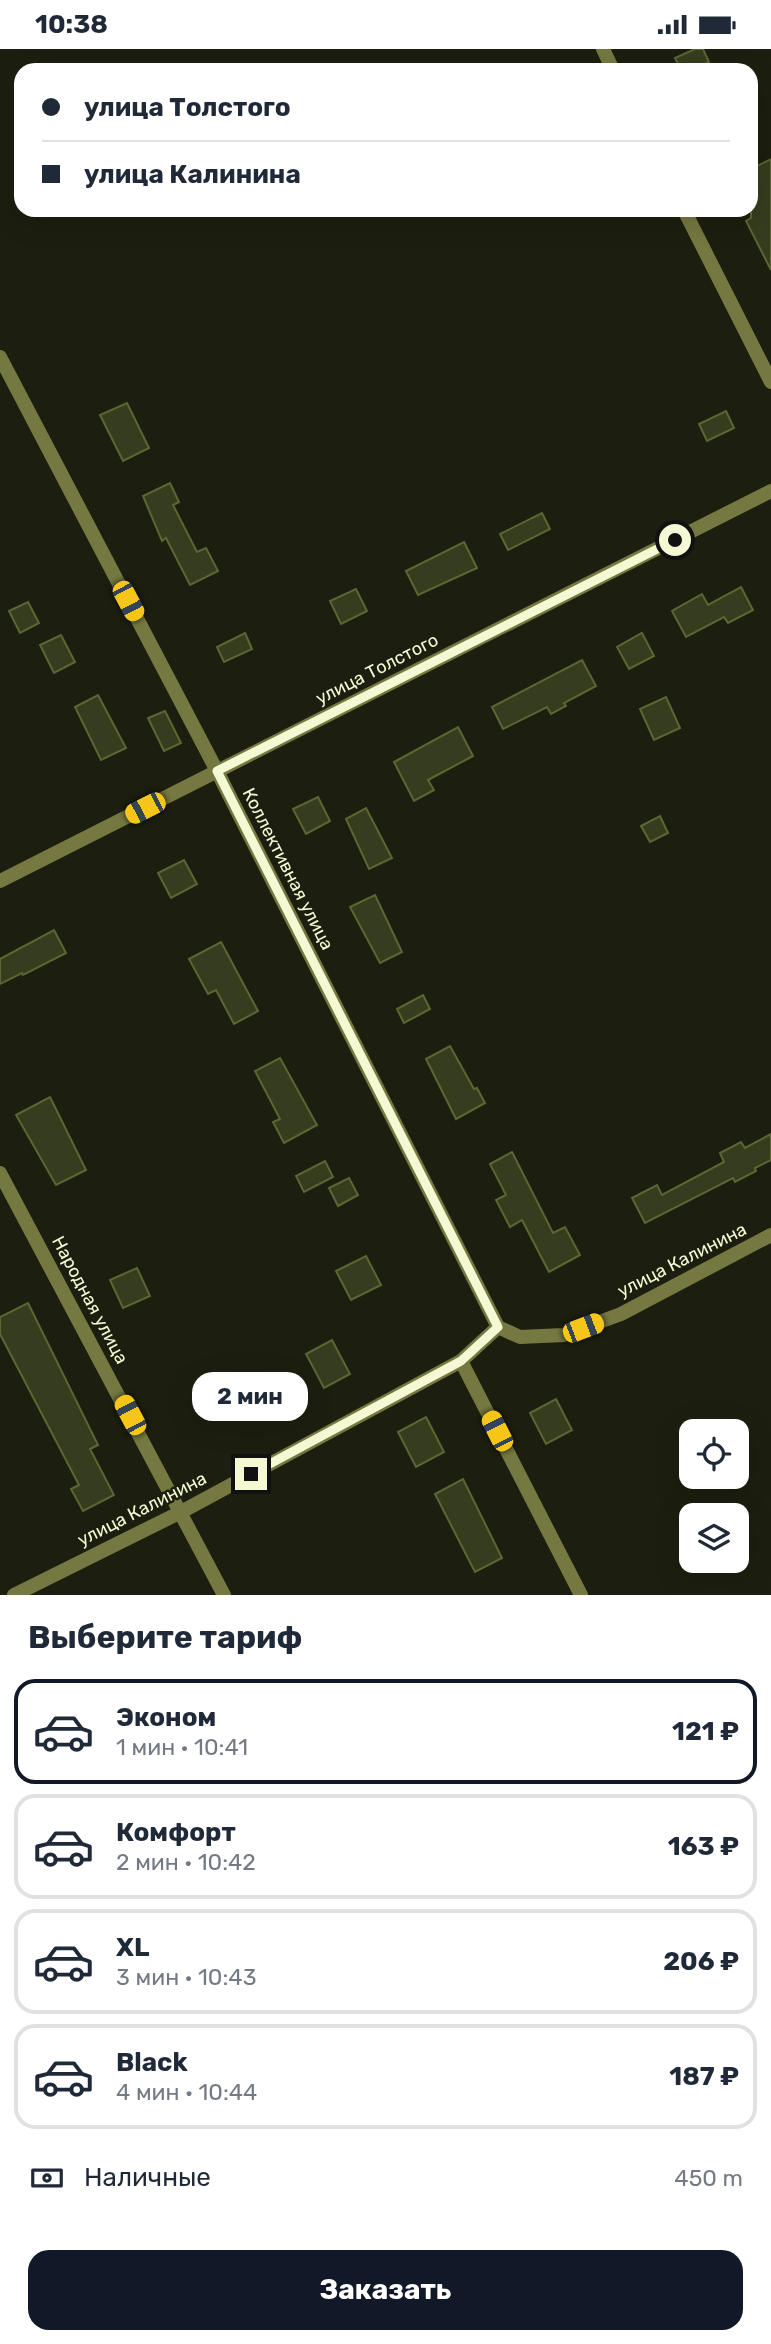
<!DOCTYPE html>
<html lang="ru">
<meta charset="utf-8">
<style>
:root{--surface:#fff;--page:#f6f6f7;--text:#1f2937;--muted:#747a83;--line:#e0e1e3;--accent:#111827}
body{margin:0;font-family:Rubik,sans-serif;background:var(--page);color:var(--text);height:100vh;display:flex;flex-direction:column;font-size:26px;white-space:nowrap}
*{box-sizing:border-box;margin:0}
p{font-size:23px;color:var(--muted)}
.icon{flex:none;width:38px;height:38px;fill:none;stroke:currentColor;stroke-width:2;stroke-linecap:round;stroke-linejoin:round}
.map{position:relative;height:1546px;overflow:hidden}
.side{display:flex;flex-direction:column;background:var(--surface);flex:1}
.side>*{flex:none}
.guide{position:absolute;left:14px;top:14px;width:744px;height:154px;border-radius:21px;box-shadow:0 7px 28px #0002;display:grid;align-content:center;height:154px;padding:0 28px;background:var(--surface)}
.buttons{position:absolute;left:679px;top:1370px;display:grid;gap:14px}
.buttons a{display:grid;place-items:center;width:70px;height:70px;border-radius:14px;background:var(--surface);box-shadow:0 7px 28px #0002;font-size:35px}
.end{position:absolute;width:32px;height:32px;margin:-16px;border:9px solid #f4f9d3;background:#111;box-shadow:0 0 0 4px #111}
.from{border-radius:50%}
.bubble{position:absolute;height:49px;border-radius:21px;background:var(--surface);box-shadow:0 7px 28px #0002;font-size:23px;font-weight:700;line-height:49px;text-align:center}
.car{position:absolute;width:21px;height:42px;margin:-21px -10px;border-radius:9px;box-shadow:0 0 5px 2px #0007;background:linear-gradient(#f5c518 24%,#345 0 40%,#f5c518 0 76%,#345 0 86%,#f5c518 0)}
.guide b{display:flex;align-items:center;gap:24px;height:66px;font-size:26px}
.guide b+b{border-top:2px solid var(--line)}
.guide i{width:18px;height:18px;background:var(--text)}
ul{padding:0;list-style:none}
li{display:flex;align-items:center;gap:21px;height:105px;margin:0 14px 10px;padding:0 14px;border:4px solid var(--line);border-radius:21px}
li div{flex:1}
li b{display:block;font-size:26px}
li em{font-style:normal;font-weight:700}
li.active{border-color:var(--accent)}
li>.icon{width:63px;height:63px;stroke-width:1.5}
h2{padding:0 28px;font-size:32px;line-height:84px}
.pay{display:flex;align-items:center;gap:18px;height:77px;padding:0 28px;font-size:26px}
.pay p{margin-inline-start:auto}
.cta{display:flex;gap:14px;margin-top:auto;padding:14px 28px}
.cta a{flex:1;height:80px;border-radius:21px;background:var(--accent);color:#fff;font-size:28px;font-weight:700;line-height:80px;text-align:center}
.status{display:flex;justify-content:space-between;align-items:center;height:49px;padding:0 35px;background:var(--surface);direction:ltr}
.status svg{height:19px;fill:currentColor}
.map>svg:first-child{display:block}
.building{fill:#363d1e;stroke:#5b6633;stroke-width:2}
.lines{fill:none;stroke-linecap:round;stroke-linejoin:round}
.minor{stroke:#757840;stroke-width:14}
.route{stroke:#f4f9d3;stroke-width:9}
.labels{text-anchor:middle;stroke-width:5;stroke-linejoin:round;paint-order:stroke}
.street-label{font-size:18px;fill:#f4f9d3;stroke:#1c1f0f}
</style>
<div class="status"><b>10:38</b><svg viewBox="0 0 49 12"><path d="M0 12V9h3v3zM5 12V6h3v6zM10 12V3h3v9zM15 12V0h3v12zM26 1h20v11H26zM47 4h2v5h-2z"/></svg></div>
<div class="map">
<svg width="771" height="1546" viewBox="0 0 771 1546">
<rect width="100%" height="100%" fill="#1c1f0f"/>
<g class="building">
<path d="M 695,0 L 703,0 L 709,13 L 693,21 L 681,21 L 675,9 Z"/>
<path d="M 771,110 L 771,221 L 746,172 L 751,169 L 751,120 Z"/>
<path d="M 127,354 L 149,399 L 123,412 L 100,366 Z"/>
<path d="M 726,362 L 734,379 L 707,392 L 699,375 Z"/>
<path d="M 170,434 L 179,453 L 173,456 L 197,503 L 206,499 L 218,522 L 190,536 L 166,489 L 162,492 L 143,447 Z"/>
<path d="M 542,464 L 550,480 L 508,501 L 500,485 Z"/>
<path d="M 464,493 L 477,519 L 418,546 L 406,522 Z"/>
<path d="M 741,538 L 753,561 L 728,574 L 724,568 L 686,588 L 672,562 L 702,545 L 708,556 Z"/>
<path d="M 356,540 L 367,562 L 341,575 L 330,552 Z"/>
<path d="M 28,553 L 39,574 L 20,584 L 9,562 Z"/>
<path d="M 245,584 L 252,600 L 224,613 L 217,598 Z"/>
<path d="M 642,584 L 654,607 L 629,620 L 617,598 Z"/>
<path d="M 61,586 L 75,613 L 54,624 L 40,596 Z"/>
<path d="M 582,611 L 596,637 L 564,654 L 566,657 L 551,665 L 547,658 L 503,680 L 492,658 Z"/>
<path d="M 98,646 L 126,699 L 101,711 L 75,658 Z"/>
<path d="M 666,648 L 680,679 L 654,691 L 640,660 Z"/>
<path d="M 165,662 L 181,694 L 164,702 L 148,669 Z"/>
<path d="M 458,678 L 473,707 L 428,731 L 434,741 L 414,752 L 394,713 Z"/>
<path d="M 318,748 L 330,772 L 306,785 L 293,760 Z"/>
<path d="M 366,759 L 392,809 L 369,820 L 346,770 Z"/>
<path d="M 660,767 L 668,784 L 650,793 L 641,777 Z"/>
<path d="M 184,811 L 197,835 L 171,849 L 158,824 Z"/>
<path d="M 375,846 L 402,903 L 380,914 L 350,858 Z"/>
<path d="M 54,881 L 66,904 L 23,926 L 22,924 L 0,935 L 0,910 Z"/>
<path d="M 221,893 L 258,962 L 234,975 L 216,941 L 208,945 L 189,910 Z"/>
<path d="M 423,946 L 430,960 L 404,974 L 397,960 Z"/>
<path d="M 450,997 L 474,1040 L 477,1039 L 485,1054 L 456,1070 L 426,1010 Z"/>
<path d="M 280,1009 L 317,1076 L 284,1094 L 273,1073 L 280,1070 L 255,1022 Z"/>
<path d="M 50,1048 L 86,1121 L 56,1136 L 16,1066 Z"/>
<path d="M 771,1085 L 771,1111 L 755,1119 L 756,1122 L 735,1133 L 733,1129 L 645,1174 L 632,1149 L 657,1136 L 662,1146 L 724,1113 L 720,1104 L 741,1093 L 745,1099 Z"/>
<path d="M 512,1103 L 553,1184 L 565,1178 L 580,1206 L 549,1223 L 522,1171 L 510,1178 L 496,1151 L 506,1146 L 490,1115 Z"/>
<path d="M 325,1112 L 333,1128 L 304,1143 L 296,1127 Z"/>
<path d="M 349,1129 L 358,1146 L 338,1157 L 329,1139 Z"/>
<path d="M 366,1207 L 381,1236 L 351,1251 L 336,1222 Z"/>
<path d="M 137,1219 L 150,1247 L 123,1259 L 110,1231 Z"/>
<path d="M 28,1254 L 98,1396 L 90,1400 L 114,1446 L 83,1462 L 71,1440 L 79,1436 L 0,1285 L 0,1268 Z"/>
<path d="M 332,1291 L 350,1325 L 324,1339 L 306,1305 Z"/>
<path d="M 556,1350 L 572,1381 L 546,1395 L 530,1364 Z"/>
<path d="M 426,1368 L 444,1403 L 416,1418 L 398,1383 Z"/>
<path d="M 463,1430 L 502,1509 L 475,1523 L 435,1445 Z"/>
</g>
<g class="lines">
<g class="minor">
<path d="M 603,0 L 613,21"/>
<path d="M 684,161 L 771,333"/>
<path d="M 0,308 L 217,722 L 498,1278"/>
<path d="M 0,832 L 771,442"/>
<path d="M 0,1124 L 224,1546"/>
<path d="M 461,1312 L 581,1546"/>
<path d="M 14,1546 L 181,1463 L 461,1312 L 498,1278 L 520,1288 L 564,1286 L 621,1265 L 771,1186"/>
</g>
</g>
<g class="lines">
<path class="route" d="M 251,1425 L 461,1312 L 498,1278 L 217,722 L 675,491"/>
</g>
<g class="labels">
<g class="street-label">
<text transform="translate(377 620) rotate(-27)" y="6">улица Толстого</text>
<text transform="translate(288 820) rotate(63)" y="6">Коллективная улица</text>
<text transform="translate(682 1211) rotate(-27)" y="6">улица Калинина</text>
<text transform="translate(90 1251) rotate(62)" y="6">Народная улица</text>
<text transform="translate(142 1460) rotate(-27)" y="6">улица Калинина</text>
</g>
</g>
</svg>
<div class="buttons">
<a><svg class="icon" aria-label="locate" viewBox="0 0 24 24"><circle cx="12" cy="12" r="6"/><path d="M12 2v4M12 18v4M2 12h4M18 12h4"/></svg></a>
<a><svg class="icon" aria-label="layers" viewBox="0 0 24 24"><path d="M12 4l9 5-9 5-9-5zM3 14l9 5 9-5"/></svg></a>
</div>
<i class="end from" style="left:675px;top:491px"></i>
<i class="end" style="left:251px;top:1425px"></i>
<div class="bubble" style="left:192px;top:1323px;width:116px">2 мин</div>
<i class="car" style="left:128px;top:552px;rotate:152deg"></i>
<i class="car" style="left:145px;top:759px;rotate:243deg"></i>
<i class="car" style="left:583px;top:1279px;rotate:69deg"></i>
<i class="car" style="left:130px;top:1366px;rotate:332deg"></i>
<i class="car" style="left:497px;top:1382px;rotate:333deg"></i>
<div class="guide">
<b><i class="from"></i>улица Толстого</b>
<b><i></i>улица Калинина</b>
</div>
</div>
<section class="side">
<h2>Выберите тариф</h2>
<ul>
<li class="active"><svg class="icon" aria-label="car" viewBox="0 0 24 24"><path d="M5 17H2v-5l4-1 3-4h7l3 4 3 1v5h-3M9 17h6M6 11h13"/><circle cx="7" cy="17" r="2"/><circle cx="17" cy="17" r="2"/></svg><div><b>Эконом</b><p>1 мин · 10:41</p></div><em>121 ₽</em></li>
<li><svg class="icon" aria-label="car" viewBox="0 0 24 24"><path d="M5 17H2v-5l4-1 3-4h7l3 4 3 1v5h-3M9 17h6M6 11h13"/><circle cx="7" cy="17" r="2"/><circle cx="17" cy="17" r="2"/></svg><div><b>Комфорт</b><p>2 мин · 10:42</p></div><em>163 ₽</em></li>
<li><svg class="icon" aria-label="car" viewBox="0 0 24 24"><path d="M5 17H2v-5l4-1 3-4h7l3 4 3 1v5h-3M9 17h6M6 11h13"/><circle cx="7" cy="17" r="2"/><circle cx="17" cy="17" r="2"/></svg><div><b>XL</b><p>3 мин · 10:43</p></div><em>206 ₽</em></li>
<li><svg class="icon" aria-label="car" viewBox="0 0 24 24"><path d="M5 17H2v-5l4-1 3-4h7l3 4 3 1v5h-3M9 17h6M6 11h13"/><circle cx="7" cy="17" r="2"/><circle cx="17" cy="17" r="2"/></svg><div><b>Black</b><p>4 мин · 10:44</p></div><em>187 ₽</em></li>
</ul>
<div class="pay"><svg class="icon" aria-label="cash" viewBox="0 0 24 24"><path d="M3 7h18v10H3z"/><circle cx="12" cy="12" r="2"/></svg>Наличные<p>450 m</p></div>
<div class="cta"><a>Заказать</a></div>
</section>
